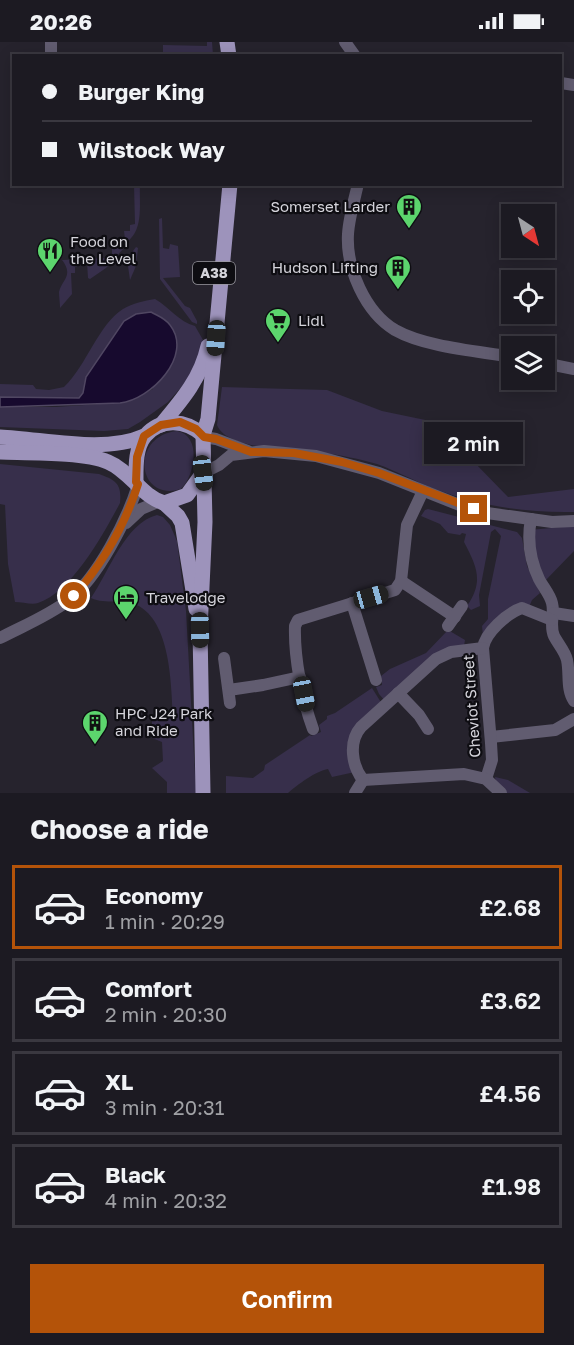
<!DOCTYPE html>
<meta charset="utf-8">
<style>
:root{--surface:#1c1a22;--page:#25232a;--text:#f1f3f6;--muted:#a0a1a5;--line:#3a3840;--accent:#b45309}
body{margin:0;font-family:"Golos Text",sans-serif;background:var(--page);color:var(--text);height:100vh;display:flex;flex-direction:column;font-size:22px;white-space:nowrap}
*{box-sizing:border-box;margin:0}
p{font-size:20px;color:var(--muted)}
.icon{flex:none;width:33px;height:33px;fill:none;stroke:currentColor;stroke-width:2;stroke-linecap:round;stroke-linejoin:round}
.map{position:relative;height:751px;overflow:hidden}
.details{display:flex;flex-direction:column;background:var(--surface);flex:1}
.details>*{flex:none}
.guide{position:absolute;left:12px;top:12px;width:550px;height:132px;border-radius:0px;box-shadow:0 3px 15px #0003,0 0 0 2px var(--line);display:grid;align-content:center;height:132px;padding:0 30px;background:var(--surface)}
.needle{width:39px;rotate:144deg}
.controls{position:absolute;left:501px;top:162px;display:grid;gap:12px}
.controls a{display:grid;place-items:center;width:54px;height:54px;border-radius:0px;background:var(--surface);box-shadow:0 3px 15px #0003,0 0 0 2px var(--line);font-size:30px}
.end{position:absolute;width:27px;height:27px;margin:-14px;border:8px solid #b45309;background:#fff;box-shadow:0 0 0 3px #fff}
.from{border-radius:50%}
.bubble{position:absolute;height:42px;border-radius:0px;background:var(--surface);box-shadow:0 3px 15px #0003,0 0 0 2px var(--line);font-size:20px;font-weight:600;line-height:42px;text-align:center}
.car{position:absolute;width:18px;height:36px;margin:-18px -9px;border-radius:8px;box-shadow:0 0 4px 2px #0007;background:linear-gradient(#222 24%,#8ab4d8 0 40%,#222 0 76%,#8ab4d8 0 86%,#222 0)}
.guide b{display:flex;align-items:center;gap:21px;height:57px;font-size:22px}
.guide b+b{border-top:2px solid var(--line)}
.guide i{width:15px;height:15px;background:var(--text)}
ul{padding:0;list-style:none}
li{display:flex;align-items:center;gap:18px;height:84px;margin:0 12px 9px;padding:0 18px;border:3px solid var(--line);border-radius:0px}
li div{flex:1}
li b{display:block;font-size:22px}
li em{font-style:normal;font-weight:600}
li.current{border-color:var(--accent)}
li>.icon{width:54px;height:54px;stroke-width:1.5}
h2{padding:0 30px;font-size:27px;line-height:72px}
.button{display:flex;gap:12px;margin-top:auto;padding:12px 30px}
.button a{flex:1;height:69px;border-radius:0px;background:var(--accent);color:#fff;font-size:24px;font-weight:600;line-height:69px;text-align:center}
.status{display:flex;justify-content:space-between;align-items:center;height:42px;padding:0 30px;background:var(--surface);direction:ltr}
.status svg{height:16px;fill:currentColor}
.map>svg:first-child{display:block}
.green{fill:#372f4b}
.water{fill:#170a2e;stroke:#504762;stroke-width:1.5}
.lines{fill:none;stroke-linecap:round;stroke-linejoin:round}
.minor{stroke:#615c70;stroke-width:12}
.major{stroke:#9d93bb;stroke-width:15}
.route{stroke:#b45309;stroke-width:8}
.labels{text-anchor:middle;stroke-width:4.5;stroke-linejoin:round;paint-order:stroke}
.shield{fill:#0e0d12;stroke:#99989f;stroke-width:1.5}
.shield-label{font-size:14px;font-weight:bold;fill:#d5d4db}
.poi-label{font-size:15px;fill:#d5d4db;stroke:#0e0d12;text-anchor:start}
.street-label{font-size:15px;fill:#d5d4db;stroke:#0e0d12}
</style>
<div class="status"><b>20:26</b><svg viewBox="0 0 49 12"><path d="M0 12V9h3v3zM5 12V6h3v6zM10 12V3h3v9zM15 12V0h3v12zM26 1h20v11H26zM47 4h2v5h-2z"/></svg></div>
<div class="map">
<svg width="574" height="751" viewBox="0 0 574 751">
<rect width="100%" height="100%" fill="#26232d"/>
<g class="green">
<path d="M 207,0 L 212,0 L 213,13 L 163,13 L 163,3 L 207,4 Z"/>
<path d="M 134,143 L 140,143 C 139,160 144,187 128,199 L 125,197 L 124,189 L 130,189 L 130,183 L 135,182 Z"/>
<path d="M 162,176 L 163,206 L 169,207 L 170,202 L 178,204 L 180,235 L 163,236 L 185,264 L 190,266 L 197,279 L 197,282 L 192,280 L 160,237 L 159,177 Z"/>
<path d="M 119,201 L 123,207 L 106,226 L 90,237 L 88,236 L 87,221 L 75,225 L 75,231 L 71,231 L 72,252 L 60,266 C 60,261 59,255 59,250 C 62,237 74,234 62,218 L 106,216 L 107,213 L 112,213 L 112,202 Z"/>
<path d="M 136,205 L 138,206 L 136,224 L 130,238 L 127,217 Z"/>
<path d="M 155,257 C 169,265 179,280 195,284 L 203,298 L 193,332 L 168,360 L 140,380 L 128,387 L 104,389 L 0,385 L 0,365 L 56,365 L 128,360 L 153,347 L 124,279 L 86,335 L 83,351 L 79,356 L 0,355 L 0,342 L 33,343 L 36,347 L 49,348 L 64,345 C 87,323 98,283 123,267 C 133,261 144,259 155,257 Z"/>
<path d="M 222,345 L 327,348 L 382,369 L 435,380 L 508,455 L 574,447 L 574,470 C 526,471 480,464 435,447 C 416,440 397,429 377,422 C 360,417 340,413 323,411 C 298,407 227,409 217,383 Z"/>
<path d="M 177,389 C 202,394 195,433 181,447 C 137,461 129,394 177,389 Z"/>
<path d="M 0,422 L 99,432 C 116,438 122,442 120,461 C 104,491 72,550 38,561 C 32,563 22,560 15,560 L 8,522 L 5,463 L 0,462 Z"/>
<path d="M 428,467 L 517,490 L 522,496 L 527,524 L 540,551 L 532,558 L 529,565 L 483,594 L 482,584 L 488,577 L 488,557 L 501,494 L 495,487 L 491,490 L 479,553 L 480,564 L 471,568 L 467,564 C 484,539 477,525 464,500 L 466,492 L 462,491 L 460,493 L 448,491 L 440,482 L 421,474 L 425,468 Z"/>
<path d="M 157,473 L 163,475 L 170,483 L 177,499 L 186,569 L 196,751 L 167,751 L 167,740 L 152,726 L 163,719 L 162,700 L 152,696 L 152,677 L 173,675 C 171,642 171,580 137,563 C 123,556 106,563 91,556 C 109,530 125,481 157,473 Z"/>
<path d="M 574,484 L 574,509 L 542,542 L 529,488 Z"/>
<path d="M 448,588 L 465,598 L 464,604 L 386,660 L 379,652 L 376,645 L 382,643 L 381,634 L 390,627 L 426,611 Z"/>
<path d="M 372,646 L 382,662 L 356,689 L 355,730 L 332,735 L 328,727 C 316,729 297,743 288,751 L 226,751 L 226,734 L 253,736 L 264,728 L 265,723 L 310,693 L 311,694 L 321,690 L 319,683 L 327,677 L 327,674 L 335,671 Z"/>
<path d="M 495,735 L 508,738 L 530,751 L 506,751 L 496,740 Z"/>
</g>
<path class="water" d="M 151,270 C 158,274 165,276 170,283 C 194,314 150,358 120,361 L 0,365 L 0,355 L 79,356 L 83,351 L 86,335 L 124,279 L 136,272 Z"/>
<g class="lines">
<g class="minor">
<path d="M 51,0 L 51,14"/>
<path d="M 345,0 L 355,14"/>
<path d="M 561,41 L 574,43"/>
<path d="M 358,142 C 354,159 349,176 348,192 C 346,226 365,270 395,288 C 425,305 477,309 512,315"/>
<path d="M 544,321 L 574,327"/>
<path d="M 204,395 L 216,397 L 248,409"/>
<path d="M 203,431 L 219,423 L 231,413 L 264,409 L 316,414 L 379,431 L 462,464 L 487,471 L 552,480 L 574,479"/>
<path d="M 531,477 C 527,498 530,518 539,537 C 543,545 550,552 552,561 C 555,572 549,583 554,594 C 558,602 565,609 567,618 C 570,632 566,647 574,659"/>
<path d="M 126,481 L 141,467 L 160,459"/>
<path d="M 401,539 L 455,575"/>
<path d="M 352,561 L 376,638"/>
<path d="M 554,571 L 574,574"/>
<path d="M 448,584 L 462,564"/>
<path d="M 0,596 C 23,584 48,574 69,558 C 98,535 127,478 138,443"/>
<path d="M 224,616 L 230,661"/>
<path d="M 229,648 L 263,643 L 300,635"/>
<path d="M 398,651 L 419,673 L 428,687"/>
<path d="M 313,687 C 302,657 294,615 295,584 L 298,578 L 395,548 L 401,539 L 407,483 L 423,449"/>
<path d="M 491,695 L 555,688 L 574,677"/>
<path d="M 486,737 L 492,718 L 491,701 L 483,606 C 485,591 507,571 522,566 L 552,578"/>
<path d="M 363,738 C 352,724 348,700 361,685 L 436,617 L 451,610 L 483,606"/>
<path d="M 363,738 L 464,732 L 486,737 L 501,751"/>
<path d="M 355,751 L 363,738"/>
</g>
<g class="major">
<path d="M 227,0 L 229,14"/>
<path d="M 161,383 C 182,358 201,336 208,304"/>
<path d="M 0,395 C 45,397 104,412 144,394"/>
<path d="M 0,410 C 28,411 84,410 108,420 C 130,429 141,454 164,461 L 187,453 L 203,431"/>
<path d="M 136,440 C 136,426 135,406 145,394 C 161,375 186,378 203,393"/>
<path d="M 164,461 L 178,474 L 182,481 L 196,567"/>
<path d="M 203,751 L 200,588 L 205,480 L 203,393 L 208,377 L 230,142"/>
</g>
</g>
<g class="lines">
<path class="route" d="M 74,554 C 102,522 125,483 138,442 L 136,440 L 137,415 L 144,394 L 161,383 L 180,380 L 196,387 L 204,395 L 216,397 L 251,410 L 294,411 L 342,420 L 379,431 L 474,467"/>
</g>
<defs>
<symbol id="building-pin" viewBox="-11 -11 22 30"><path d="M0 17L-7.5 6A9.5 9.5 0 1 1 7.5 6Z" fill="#5cd56d" stroke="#0e0d12"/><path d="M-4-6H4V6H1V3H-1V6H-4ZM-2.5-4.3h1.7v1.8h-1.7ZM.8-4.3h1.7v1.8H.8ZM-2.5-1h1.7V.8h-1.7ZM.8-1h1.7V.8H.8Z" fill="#111"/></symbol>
<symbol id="restaurant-pin" viewBox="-11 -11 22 30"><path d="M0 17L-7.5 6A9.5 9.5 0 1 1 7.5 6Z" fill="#5cd56d" stroke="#0e0d12"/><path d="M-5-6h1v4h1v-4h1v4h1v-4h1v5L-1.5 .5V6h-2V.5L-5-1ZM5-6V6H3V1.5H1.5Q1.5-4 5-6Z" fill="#111"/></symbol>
<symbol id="supermarket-pin" viewBox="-11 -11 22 30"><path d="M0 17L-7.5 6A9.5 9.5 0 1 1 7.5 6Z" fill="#5cd56d" stroke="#0e0d12"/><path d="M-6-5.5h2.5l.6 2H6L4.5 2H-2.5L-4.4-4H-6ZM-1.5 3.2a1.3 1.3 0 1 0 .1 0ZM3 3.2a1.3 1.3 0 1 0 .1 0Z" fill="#111"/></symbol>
<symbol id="hotel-pin" viewBox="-11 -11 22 30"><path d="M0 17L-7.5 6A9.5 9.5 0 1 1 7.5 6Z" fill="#5cd56d" stroke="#0e0d12"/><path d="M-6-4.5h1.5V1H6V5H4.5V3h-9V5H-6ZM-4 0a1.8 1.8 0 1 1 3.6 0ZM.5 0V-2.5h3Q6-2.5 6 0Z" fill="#111"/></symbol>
</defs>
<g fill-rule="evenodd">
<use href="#building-pin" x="394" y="150" width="30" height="40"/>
<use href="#restaurant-pin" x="35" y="194" width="30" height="40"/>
<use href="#building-pin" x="383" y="211" width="30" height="40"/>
<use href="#supermarket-pin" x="263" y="264" width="30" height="40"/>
<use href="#hotel-pin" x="111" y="541" width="30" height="40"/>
<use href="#building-pin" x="80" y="666" width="30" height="40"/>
</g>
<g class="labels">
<rect class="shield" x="193" y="220" width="42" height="22" rx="4.5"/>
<g class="shield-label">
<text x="214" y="236">A38</text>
</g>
<g class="poi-label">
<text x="390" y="170" text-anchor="end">Somerset Larder</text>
<text x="70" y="205">Food on<tspan x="70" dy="17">the Level</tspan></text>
<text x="378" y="231" text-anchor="end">Hudson Lifting</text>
<text x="298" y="284">Lidl</text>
<text x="146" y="561">Travelodge</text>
<text x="115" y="677">HPC J24 Park<tspan x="115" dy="17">and Ride</tspan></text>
</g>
<g class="street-label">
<text transform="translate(472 664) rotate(-94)" y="5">Cheviot Street</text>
</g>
</g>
</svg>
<div class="controls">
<a><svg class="needle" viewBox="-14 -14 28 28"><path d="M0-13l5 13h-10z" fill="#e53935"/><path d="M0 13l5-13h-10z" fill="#a0a1a5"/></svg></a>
<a><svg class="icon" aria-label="locate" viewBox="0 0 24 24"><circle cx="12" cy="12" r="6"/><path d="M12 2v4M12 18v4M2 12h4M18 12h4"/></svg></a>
<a><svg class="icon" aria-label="layers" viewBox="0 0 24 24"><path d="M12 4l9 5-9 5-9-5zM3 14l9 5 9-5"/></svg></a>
</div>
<i class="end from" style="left:74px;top:554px"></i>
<i class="end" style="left:474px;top:467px"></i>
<div class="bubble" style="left:424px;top:380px;width:99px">2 min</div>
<i class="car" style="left:216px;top:296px;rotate:184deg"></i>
<i class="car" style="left:203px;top:431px;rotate:173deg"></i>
<i class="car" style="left:371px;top:555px;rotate:74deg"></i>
<i class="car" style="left:200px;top:588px;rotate:179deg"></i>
<i class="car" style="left:304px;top:652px;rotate:169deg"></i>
<div class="guide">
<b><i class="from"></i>Burger King</b>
<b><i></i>Wilstock Way</b>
</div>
</div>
<section class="details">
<h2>Choose a ride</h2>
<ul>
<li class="current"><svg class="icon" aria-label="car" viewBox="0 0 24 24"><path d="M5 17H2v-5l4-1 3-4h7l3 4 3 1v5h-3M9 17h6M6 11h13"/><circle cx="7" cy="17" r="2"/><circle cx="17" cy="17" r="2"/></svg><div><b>Economy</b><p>1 min · 20:29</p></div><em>£2.68</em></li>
<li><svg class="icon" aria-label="car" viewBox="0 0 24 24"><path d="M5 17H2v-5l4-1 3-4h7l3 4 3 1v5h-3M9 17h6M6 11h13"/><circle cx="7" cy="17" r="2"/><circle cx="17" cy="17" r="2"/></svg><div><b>Comfort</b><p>2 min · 20:30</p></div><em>£3.62</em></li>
<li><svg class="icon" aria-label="car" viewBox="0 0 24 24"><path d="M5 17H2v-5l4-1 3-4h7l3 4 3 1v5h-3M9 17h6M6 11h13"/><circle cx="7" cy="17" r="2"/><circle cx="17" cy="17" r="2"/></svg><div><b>XL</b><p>3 min · 20:31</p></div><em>£4.56</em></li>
<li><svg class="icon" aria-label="car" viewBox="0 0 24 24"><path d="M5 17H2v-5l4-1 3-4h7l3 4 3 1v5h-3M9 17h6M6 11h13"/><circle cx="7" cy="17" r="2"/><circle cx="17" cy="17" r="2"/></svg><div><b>Black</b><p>4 min · 20:32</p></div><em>£1.98</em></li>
</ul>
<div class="button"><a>Confirm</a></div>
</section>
